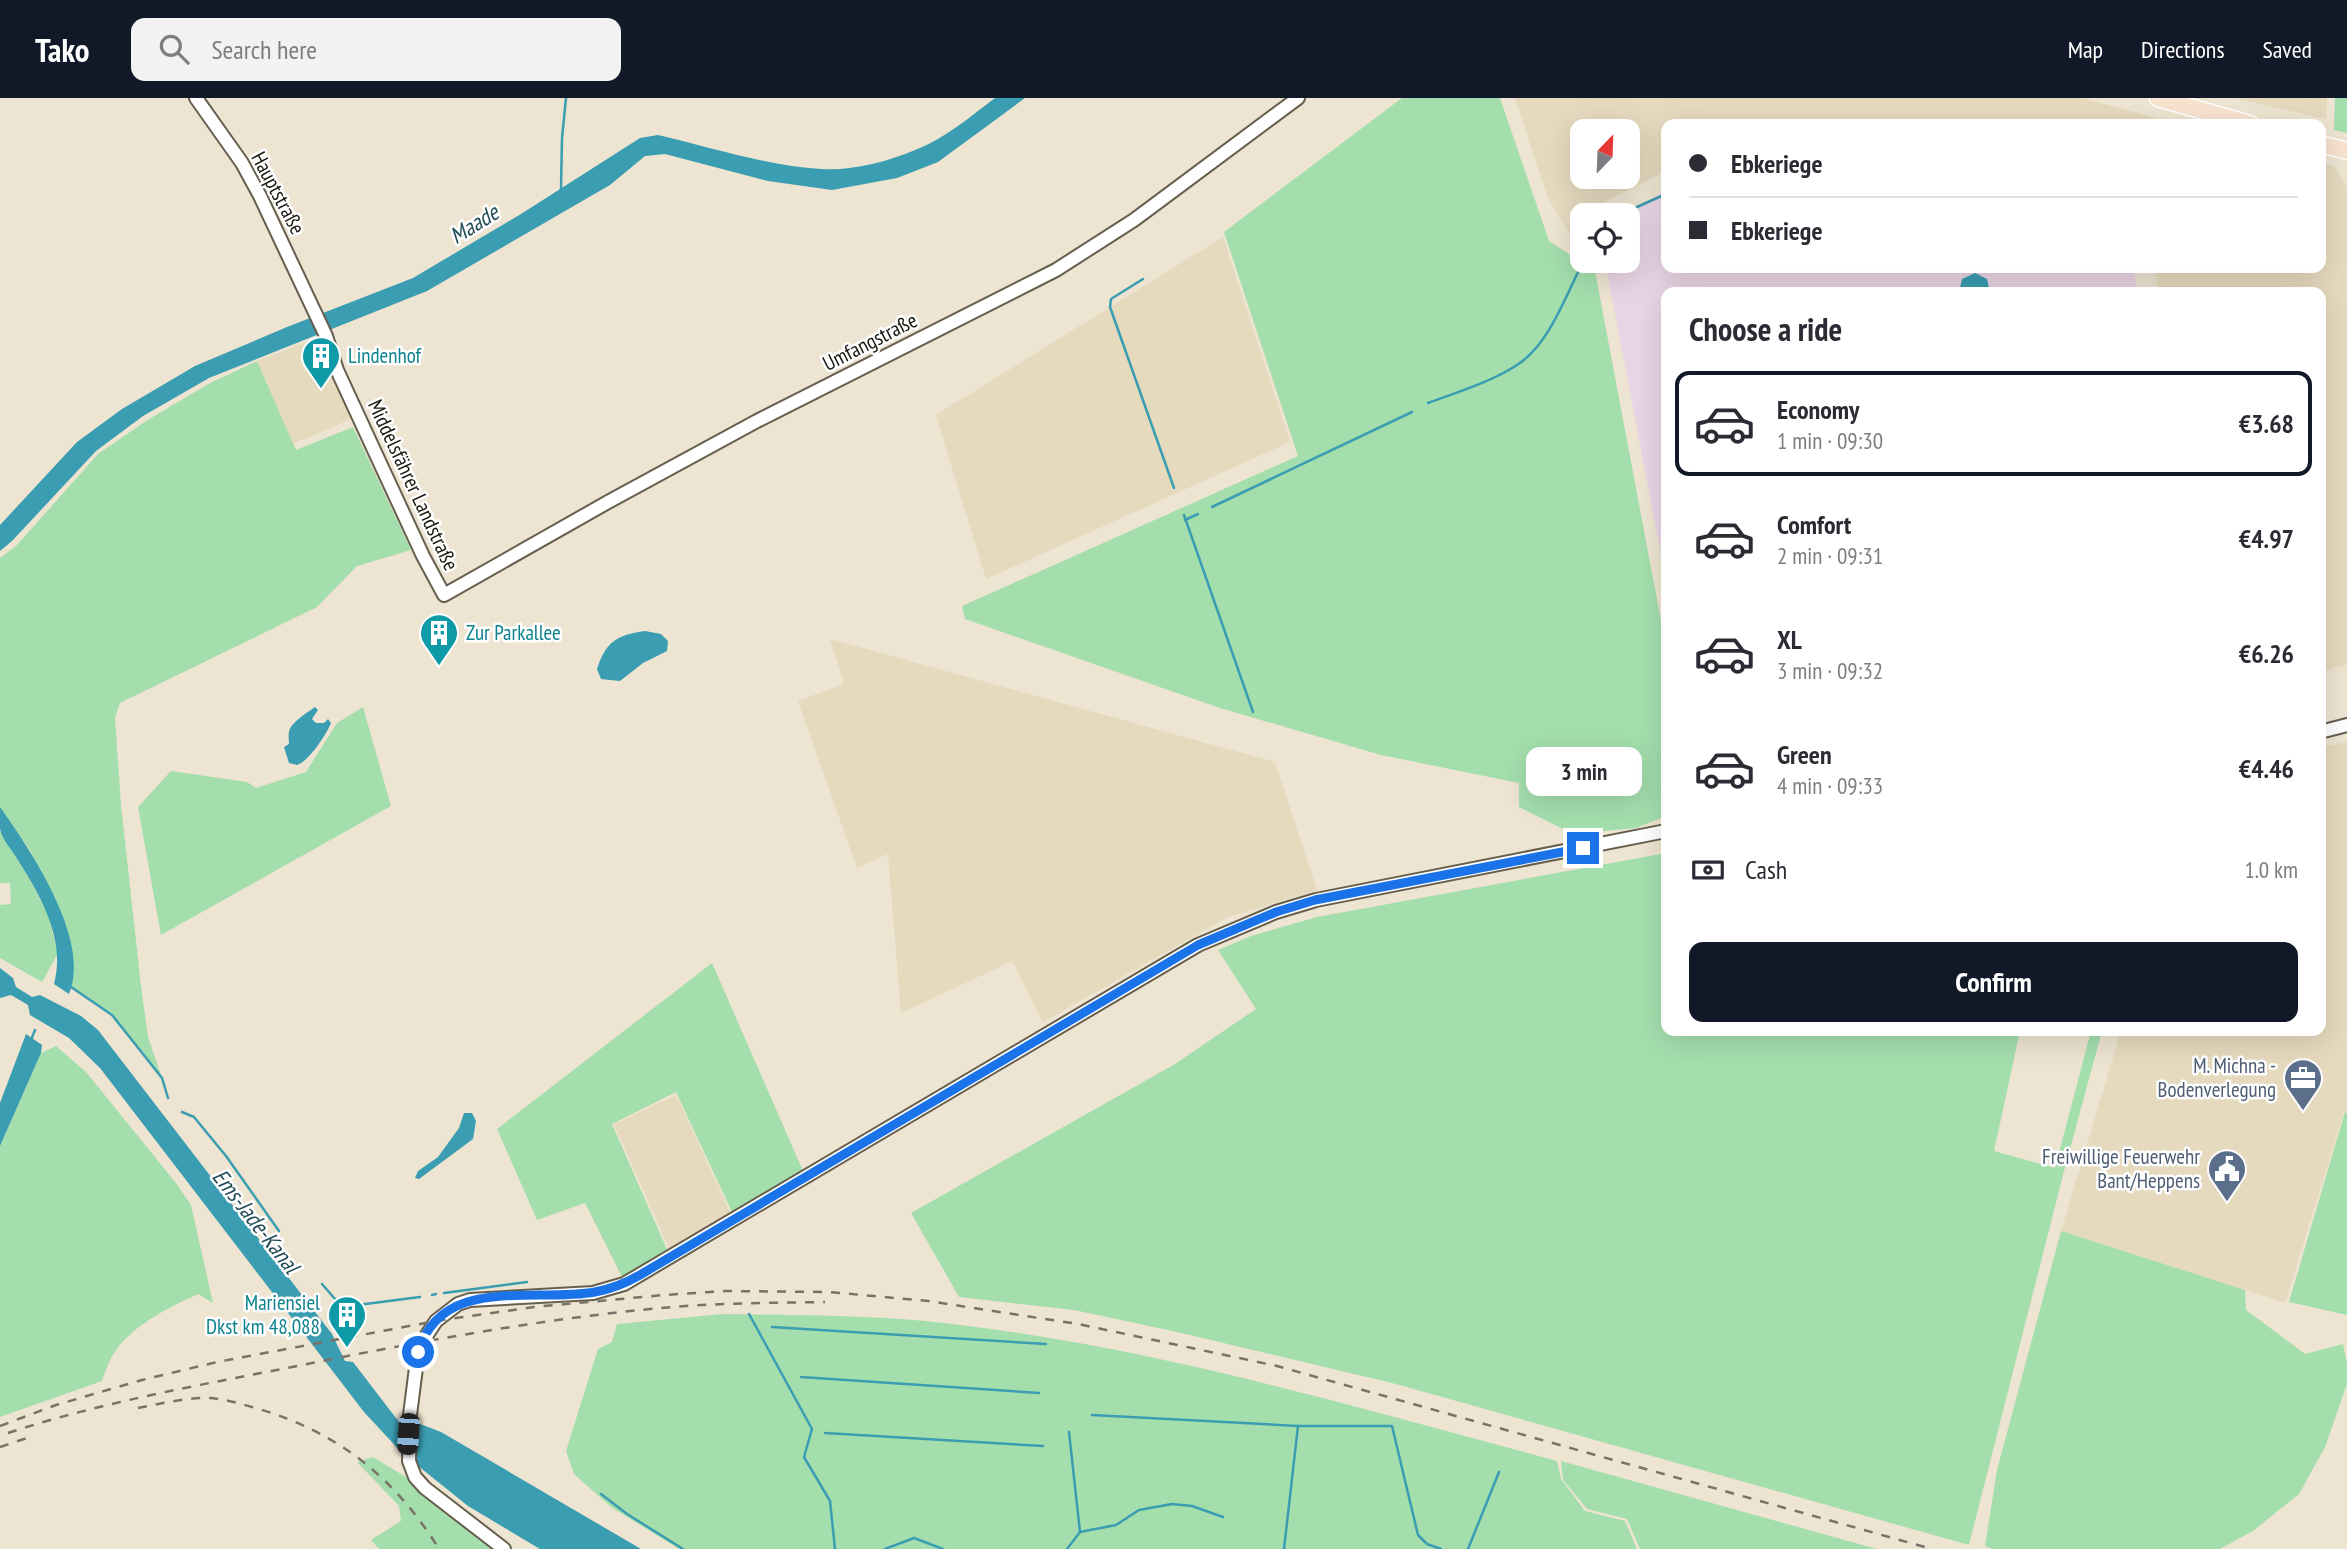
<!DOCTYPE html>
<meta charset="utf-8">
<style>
:root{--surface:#fff;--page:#f2f2f3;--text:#2b2b33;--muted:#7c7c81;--line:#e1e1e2;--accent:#111827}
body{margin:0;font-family:"PT Sans Narrow",sans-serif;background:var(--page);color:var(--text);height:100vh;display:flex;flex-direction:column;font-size:26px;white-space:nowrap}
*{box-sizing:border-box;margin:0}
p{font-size:23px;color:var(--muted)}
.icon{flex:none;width:38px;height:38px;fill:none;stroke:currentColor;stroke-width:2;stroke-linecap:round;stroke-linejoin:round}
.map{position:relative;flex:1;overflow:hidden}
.side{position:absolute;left:1661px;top:189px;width:665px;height:749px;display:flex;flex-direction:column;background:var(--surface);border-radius:14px;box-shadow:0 7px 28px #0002}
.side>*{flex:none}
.guide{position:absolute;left:1661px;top:21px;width:665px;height:154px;border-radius:14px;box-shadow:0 7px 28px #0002;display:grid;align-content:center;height:154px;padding:0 28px;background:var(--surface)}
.needle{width:46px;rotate:23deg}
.buttons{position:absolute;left:1570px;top:21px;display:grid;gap:14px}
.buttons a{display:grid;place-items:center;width:70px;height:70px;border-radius:14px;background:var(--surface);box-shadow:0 7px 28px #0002;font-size:35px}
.end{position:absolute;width:32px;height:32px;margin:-16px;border:9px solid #1a73e8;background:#fff;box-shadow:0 0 0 4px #fff}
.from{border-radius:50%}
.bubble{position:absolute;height:49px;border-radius:14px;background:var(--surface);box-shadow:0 7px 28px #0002;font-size:23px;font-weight:700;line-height:49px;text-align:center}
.car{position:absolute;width:21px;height:42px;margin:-21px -10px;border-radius:9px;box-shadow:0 0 5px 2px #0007;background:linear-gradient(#222 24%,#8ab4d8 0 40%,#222 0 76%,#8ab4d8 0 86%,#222 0)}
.guide b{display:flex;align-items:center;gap:24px;height:66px;font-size:26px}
.guide b+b{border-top:2px solid var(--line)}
.guide i{width:18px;height:18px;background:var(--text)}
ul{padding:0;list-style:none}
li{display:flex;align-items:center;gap:21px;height:105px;margin:0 14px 10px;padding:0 14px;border:4px solid transparent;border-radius:14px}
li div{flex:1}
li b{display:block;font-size:26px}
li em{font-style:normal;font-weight:700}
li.selected{border-color:var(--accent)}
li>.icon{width:63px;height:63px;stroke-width:1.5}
h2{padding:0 28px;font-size:32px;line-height:84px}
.pay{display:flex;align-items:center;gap:18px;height:77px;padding:0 28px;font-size:26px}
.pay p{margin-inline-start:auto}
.primary-button{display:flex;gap:14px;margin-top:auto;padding:14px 28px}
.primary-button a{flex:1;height:80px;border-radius:14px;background:var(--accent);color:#fff;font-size:28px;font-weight:700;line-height:80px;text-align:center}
header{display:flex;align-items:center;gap:42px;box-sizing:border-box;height:98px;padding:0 35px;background:var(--accent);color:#fff}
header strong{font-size:33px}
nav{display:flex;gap:38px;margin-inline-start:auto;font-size:24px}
.search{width:490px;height:63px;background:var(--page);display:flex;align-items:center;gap:18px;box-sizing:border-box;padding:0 24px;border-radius:14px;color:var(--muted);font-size:26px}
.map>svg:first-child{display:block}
.built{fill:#e5d9be;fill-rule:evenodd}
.industrial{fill:#e8d4e4}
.green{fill:#a4dead}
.water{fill:#3a9db1}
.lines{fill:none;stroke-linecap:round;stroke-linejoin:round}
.stream{stroke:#3a9db1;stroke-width:2.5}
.tertiary-casing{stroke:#675f4e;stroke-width:16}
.primary-casing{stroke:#fff;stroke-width:19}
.tertiary{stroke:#fff;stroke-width:12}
.primary{stroke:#f8e2d0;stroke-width:16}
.rail{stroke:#797367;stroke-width:2.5;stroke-dasharray:9 9;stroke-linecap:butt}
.route{stroke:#1a73e8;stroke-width:9}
.labels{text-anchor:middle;stroke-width:5;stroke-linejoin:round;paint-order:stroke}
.street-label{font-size:21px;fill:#19160f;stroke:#fff}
.culture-label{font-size:21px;fill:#0d838f;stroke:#fff;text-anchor:start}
.service-label{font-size:21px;fill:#4e5e75;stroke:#fff;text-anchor:end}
.water-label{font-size:23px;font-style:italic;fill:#224d57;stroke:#fff}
</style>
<header>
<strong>Tako</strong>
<div class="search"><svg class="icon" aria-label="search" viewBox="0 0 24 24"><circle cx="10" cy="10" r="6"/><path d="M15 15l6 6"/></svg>Search here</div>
<nav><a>Map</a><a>Directions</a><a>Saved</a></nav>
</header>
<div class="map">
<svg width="2347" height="1451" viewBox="0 0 2347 1451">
<rect width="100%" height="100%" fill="#ede4d1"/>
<g class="built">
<path d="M 1515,0 L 2082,0 L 2179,26 L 1666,26 L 1666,73 L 1595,109 L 1587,117 L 1582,117 L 1582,122 L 1569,135 L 1548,100 ZM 1582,33 L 1628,33 L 1628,79 L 1582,79 Z"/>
<path d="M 2234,0 L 2327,0 L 2326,21 Z"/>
<path d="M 2321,65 L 2334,68 L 2347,89 L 2347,566 L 2321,574 L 2320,194 L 2157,194 L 2156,170 L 2320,170 Z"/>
<path d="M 1223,139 L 1290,344 L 986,481 L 936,317 Z"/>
<path d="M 317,240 L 351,321 L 293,346 L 257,263 Z"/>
<path d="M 830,541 L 1275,664 L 1317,792 L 1228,819 L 1043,924 L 1012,863 L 901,915 L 888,756 L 857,770 L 798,603 L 844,586 Z"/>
<path d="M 2347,644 L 2347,1014 L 2344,1014 L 2285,1205 L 2061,1133 L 2121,933 L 2320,933 L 2321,649 Z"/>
<path d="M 676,997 L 731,1116 L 670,1153 L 614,1026 Z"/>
</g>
<path class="industrial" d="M 1666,93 L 1666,170 L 2134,170 L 2137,194 L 1666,194 L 1666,483 L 1606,168 L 1606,163 L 1628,163 L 1628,117 L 1621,117 Z"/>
<g class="green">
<path d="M 1402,0 L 1500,0 L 1549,143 L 1595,173 L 1666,549 L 1666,718 L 1636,730 L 1573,736 L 1519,709 L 1519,685 L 1381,657 L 1220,610 L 965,521 L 962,508 L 1298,358 L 1224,134 Z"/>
<path d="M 2335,0 L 2347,0 L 2347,35 L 2334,32 Z"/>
<path d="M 257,263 L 296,352 L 353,329 L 411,452 L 357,468 L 317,509 L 120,605 L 115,620 L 121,707 L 141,888 L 148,939 L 162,980 L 112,917 L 71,889 L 73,860 L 31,754 L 0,709 L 0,460 L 17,447 L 98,356 L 146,323 L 210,285 Z"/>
<path d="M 363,609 L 391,708 L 161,837 L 138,709 L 171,673 L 247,684 L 256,690 L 306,674 L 337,625 Z"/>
<path d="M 0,733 L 30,782 L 48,817 L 58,855 L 42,884 L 0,860 L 0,807 L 11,806 L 10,785 L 0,785 Z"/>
<path d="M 1666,755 L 1666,933 L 2020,933 L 1994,1053 L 2055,1070 L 2091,933 L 2102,933 L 2064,1073 L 1969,1447 L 1396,1286 L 1177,1234 L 1074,1212 L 959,1199 L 911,1115 L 1175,966 L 1256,911 L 1218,852 L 1251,838 L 1317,819 Z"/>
<path d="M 712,865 L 803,1073 L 733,1116 L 676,994 L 612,1026 L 668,1154 L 622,1179 L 585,1105 L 537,1122 L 497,1031 Z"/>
<path d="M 56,948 L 86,974 L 176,1085 L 191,1107 L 213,1205 L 198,1196 C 170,1209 139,1224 119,1248 C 111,1258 106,1271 102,1283 L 0,1319 L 0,1048 L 41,955 Z"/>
<path d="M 2345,1014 L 2347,1015 L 2347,1217 L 2289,1204 Z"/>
<path d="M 2061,1133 L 2245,1192 L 2246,1212 L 2305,1256 L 2343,1246 L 2347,1265 L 2347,1286 L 2325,1349 L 2299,1396 L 2253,1433 L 2220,1451 L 1993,1451 L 1985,1448 L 1997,1372 Z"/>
<path d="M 723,1216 C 790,1217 858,1217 925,1223 C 1140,1245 1349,1307 1557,1363 L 1561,1381 L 1585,1413 L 1625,1423 L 1637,1451 L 679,1451 L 611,1409 L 574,1376 L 566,1353 L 598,1251 L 612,1244 L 617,1226 Z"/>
<path d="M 373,1359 L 414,1384 L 499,1451 L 379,1451 L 371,1442 L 401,1423 L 399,1408 L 357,1364 Z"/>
<path d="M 1561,1363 L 1877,1451 L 1640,1451 L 1627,1421 L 1587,1411 L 1563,1382 Z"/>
</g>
<g class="water">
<path d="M 995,0 L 1025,0 L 938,64 L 897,80 L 832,92 L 768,83 L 665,56 L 645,58 L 610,87 L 427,193 L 209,280 L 143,318 L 96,353 L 12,443 L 0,453 L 0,427 L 77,344 L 122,311 L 195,268 L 287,229 L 413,180 L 521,116 L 640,40 L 658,37 C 710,49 768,68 821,71 C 851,73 887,64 915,52 C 944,41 970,19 995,0 Z"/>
<path d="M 1975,175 L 1987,181 L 1990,194 L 1959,194 L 1962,181 Z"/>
<path d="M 645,533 L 661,536 L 668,543 L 667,553 L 643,565 L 620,583 L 601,581 L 597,571 C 606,544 616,537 645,533 Z"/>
<path d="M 315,609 L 318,612 L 312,621 L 316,625 L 324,625 L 328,621 L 331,625 C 326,637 309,663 297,667 L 289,665 L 284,649 L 289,646 C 289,642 288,638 289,634 C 290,625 308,614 315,609 Z"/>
<path d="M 0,709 C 30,751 92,843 69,896 L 54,886 C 66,844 42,800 19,764 C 14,754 2,742 0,731 C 0,724 0,716 0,709 Z"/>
<path d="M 0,870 L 13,880 L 16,889 L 32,899 L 40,897 L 81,918 L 98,932 L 332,1236 L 345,1263 L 353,1264 L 399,1324 L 413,1326 L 415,1324 L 441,1334 L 641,1451 L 540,1451 L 468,1408 L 402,1355 L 364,1314 L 100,970 L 69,940 L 30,917 L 28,907 L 11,897 L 0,900 Z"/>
<path d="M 26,936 L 42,947 L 41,955 L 0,1048 L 0,1005 Z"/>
<path d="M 464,1015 L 472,1015 L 476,1023 L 473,1041 L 419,1081 L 415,1080 L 418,1073 L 438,1059 L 459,1030 Z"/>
</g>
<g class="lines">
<g class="stream">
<path d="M 561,91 L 562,40 L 566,0"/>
<path d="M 1619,117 L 1666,96"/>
<path d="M 1143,181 L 1111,201 L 1110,209 L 1174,390"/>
<path d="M 1428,305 C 1458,294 1491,284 1517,267 C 1549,247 1566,197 1583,164"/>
<path d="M 1212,409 L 1412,314"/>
<path d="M 1184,417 L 1253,614"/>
<path d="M 1185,422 L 1198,416"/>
<path d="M 71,889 L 112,917 L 162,980 L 168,1000"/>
<path d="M 31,942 L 35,932"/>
<path d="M 182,1014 L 194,1019 L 226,1058 L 279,1133"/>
<path d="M 322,1186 L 342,1209 L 420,1199"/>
<path d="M 444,1195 L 527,1184"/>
<path d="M 432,1197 L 436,1196"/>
<path d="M 749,1216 L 812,1331 L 804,1359 L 830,1403 L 835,1451"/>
<path d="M 772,1229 L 1046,1246"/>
<path d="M 801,1279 L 1039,1295"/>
<path d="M 1092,1317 L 1298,1328 L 1392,1328 L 1418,1437 L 1427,1446 L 1441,1451"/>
<path d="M 825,1335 L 1043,1348"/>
<path d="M 601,1396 L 627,1416 L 683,1451"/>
<path d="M 1080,1434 L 1116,1427 L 1139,1412 L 1172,1406 L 1192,1408 L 1223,1419"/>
<path d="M 885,1451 L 914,1440 L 943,1451"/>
<path d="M 1067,1451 L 1080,1434 L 1069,1334"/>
<path d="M 1284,1451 L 1298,1328"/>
<path d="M 1468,1451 L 1499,1374"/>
</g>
<defs>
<g id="tertiary">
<path d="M 196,0 L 242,65 L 260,98 L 326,238 L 337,272 L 423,458 L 444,497 L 608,404 L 757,323 L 1056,172 L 1134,122 L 1298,0"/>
<path d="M 2320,634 L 2347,627"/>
<path d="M 504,1451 L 425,1390 L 415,1379 L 409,1363 L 410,1317 L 418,1254 L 421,1246 L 436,1223 L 458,1206 L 470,1202 L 593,1195 L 624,1186 L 1198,847 L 1276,814 L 1316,802 L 1666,733"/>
</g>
<g id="primary">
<path d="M 2158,0 L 2250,26"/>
<path d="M 2320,46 L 2347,53"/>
</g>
</defs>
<use href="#tertiary" class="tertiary-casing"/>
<use href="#primary" class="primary-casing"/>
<use href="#tertiary" class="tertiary"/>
<use href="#primary" class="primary"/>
<g class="rail">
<path d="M 138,1310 C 159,1306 180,1301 201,1300 C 220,1299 241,1306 259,1311 C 339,1335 395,1380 439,1451"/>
<path d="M 0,1328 L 56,1307 L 142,1282 L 217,1264 L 436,1223 L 534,1209 L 664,1197 L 725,1193 L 829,1194 L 928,1203 L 1078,1226 L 1277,1268 L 1932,1451"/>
<path d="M 8,1335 C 99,1305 194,1288 287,1270 C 407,1246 528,1223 650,1211 C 708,1205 766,1205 825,1204"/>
<path d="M 0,1349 L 27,1340"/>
</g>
</g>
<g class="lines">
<path class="route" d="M 418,1254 C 442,1176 534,1205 595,1194 C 611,1191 626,1185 640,1177 L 1198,847 L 1276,814 L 1315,802 L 1583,750"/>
</g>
<defs>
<symbol id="building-pin" viewBox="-11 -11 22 30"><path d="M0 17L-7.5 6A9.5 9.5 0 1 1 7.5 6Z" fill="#0f9aa8" stroke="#fff"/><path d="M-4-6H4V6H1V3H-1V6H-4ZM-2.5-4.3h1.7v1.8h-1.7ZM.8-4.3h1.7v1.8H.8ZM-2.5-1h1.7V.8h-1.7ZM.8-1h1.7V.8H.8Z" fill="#fff"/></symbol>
<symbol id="office-pin" viewBox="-11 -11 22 30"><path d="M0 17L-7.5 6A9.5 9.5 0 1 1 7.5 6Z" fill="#5c6f8a" stroke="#fff"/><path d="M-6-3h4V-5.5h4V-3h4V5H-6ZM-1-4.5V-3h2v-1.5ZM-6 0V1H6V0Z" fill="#fff"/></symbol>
<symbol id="civic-pin" viewBox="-11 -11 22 30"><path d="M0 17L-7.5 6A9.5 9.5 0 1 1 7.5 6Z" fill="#5c6f8a" stroke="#fff"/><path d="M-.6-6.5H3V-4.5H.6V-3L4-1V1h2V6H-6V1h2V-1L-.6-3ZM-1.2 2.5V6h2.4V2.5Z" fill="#fff"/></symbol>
</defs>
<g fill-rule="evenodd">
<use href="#building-pin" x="299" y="236" width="44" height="60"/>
<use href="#building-pin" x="417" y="513" width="44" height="60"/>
<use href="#office-pin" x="2281" y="958" width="44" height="60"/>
<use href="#civic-pin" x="2205" y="1049" width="44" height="60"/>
<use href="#building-pin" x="325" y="1195" width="44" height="60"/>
</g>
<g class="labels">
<g class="street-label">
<text transform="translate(278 95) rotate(62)" y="7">Hauptstraße</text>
<text transform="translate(870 244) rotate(-27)" y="7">Umfangstraße</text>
<text transform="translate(413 387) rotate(65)" y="7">Middelsfährer Landstraße</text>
</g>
<g class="culture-label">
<text x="348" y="265">Lindenhof</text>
<text x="466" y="542">Zur Parkallee</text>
<text x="320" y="1212" text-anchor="end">Mariensiel<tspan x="320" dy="24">Dkst km 48,088</tspan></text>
</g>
<g class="service-label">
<text x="2276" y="975">M. Michna -<tspan x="2276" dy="24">Bodenverlegung</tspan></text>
<text x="2200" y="1066">Freiwillige Feuerwehr<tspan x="2200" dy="24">Bant/Heppens</tspan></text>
</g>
<g class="water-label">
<text transform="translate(474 126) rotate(-32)" y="8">Maade</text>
<text transform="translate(256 1123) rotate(52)" y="8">Ems-Jade-Kanal</text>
</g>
</g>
</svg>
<div class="buttons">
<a><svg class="needle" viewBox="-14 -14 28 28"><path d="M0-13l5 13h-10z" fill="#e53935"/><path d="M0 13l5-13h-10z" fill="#7c7c81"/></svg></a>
<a><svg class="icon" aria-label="locate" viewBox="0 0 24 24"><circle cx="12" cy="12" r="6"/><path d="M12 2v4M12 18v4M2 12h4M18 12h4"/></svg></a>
</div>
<i class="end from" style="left:418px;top:1254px"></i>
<i class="end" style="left:1583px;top:750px"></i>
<div class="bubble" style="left:1526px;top:649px;width:116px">3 min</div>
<i class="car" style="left:408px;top:1336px;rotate:184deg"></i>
<div class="guide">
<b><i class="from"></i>Ebkeriege</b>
<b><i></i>Ebkeriege</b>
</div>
<section class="side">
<h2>Choose a ride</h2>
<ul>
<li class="selected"><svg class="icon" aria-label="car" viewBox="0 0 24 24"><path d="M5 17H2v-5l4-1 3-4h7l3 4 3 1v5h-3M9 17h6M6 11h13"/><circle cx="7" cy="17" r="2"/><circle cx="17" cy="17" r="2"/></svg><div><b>Economy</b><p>1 min · 09:30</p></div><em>€3.68</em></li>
<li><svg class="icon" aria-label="car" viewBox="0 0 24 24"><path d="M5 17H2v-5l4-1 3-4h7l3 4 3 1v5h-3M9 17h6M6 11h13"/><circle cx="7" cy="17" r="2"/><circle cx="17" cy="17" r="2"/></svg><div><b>Comfort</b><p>2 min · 09:31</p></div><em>€4.97</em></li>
<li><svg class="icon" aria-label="car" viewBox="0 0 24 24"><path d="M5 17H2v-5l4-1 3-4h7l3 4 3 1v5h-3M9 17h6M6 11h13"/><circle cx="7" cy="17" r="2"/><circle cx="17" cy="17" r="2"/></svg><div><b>XL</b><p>3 min · 09:32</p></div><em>€6.26</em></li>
<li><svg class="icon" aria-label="car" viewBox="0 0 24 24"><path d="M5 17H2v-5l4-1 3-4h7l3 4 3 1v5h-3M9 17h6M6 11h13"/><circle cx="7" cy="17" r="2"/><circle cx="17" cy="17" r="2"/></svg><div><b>Green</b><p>4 min · 09:33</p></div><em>€4.46</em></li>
</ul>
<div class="pay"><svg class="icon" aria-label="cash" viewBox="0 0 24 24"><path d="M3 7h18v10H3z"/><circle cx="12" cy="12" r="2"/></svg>Cash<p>1.0 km</p></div>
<div class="primary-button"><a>Confirm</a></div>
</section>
</div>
